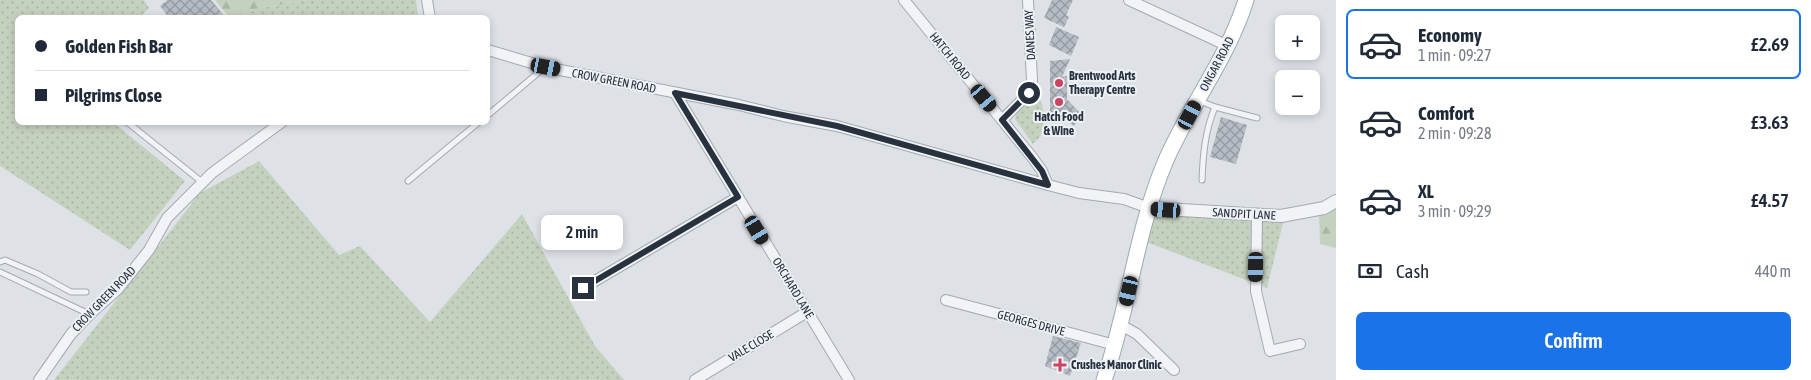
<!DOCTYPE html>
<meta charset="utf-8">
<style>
:root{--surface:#fff;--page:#f6f6f7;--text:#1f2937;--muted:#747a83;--line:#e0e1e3;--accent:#1a73e8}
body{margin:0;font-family:"Asap Condensed",sans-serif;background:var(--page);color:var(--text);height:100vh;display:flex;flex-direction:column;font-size:19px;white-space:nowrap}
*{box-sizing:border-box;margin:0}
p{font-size:16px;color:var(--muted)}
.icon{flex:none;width:28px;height:28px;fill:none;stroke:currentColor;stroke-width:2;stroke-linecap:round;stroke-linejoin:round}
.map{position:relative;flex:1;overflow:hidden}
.sheet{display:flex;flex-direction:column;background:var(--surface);width:475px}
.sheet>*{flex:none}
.top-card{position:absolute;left:15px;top:15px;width:475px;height:110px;border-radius:8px;box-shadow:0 2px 8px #0003;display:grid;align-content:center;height:110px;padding:0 20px;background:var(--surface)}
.controls{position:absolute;left:1275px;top:15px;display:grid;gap:10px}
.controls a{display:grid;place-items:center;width:45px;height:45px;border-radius:8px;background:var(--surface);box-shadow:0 2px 8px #0003;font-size:25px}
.end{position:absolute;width:22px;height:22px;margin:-11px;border:6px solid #28313e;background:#fff;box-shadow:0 0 0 2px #fff}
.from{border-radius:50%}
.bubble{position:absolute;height:35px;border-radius:8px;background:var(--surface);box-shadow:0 2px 8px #0003;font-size:16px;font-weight:600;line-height:35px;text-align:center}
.car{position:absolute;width:15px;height:30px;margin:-15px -8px;border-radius:6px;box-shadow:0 0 4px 1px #0007;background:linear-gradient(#222 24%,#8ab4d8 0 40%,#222 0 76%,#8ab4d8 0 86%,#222 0)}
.top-card b{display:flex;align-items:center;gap:18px;height:48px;font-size:19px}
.top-card b+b{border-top:1px solid var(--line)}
.top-card i{width:12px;height:12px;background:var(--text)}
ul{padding:9px 0 0;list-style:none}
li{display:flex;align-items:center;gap:15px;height:70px;margin:0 10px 8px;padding:0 10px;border:2px solid transparent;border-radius:8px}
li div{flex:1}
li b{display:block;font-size:19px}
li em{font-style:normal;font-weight:600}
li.selected{border-color:var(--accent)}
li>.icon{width:45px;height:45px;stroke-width:1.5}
.pay{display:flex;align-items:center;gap:12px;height:55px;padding:0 20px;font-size:19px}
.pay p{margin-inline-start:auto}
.primary-button{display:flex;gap:10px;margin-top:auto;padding:10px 20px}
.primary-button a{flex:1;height:58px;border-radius:8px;background:var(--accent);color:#fff;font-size:20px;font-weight:600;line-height:58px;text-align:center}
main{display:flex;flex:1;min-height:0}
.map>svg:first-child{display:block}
.grass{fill:url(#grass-dots)}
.forest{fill:url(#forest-firs)}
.building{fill:url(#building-cross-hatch)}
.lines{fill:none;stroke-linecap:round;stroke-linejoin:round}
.service-casing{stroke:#a4a9b1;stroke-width:7}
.minor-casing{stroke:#a4a9b1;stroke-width:12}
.tertiary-casing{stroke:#a4a9b1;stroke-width:14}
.primary-casing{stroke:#9ea8b3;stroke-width:17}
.service{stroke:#f1f3f6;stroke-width:5}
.minor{stroke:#f1f3f6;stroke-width:10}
.tertiary{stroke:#f1f3f6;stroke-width:12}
.primary{stroke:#fff;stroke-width:15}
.route{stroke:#28313e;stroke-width:6}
.poi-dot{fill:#cb4562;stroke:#edf1f5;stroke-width:2}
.labels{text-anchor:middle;stroke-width:4;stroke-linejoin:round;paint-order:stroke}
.street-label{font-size:12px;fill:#28313e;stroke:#edf1f5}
.poi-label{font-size:12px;font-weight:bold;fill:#28313e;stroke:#edf1f5;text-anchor:start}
</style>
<main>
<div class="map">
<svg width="1336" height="380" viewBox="0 0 1336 380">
<defs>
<pattern id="grass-dots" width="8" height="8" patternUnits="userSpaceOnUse" patternTransform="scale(1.25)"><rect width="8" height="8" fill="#c5d1bf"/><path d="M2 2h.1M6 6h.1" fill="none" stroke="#a9b4a5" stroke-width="1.8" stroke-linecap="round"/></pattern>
<pattern id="forest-firs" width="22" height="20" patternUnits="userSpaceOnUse" patternTransform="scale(1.25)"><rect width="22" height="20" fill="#c5d1bf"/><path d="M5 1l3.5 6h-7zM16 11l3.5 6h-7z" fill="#a9b4a5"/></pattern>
<pattern id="building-cross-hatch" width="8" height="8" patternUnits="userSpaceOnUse" patternTransform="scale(1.25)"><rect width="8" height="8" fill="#b6bcc4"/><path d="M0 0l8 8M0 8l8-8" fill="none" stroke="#9499a1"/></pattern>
</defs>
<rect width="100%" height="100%" fill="#dee2e7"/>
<g class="grass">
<path d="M 0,0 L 144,0 L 149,8 L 140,17 L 18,18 L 18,122 L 114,123 L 185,181 L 130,250 L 0,166 Z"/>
<path d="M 308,0 L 416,0 L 418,17 L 246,18 L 243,11 Z"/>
<path d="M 1031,96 L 1038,97 C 1045,104 1045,124 1041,134 C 1040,138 1036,141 1033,144 L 1015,119 L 1017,111 Z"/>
<path d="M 259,161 L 339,255 L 360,246 L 430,322 L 522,214 L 595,346 L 624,380 L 54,380 L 200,193 Z"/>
<path d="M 1149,208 L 1285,215 L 1267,288 L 1141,240 Z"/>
</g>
<g class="forest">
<path d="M 215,0 L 308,0 L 243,11 L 246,18 L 229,17 Z"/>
<path d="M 1336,202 L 1336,248 L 1320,244 L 1319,212 Z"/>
</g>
<g class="building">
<path d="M 167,0 L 211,0 L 226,18 L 169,18 L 160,6 Z"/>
<path d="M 1052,0 L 1073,0 L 1066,15 L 1069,17 L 1064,27 L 1044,18 Z"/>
<path d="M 1056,27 L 1079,37 L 1071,56 L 1049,45 Z"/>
<path d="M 1070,59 L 1062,77 L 1067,76 L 1067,99 L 1083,116 L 1073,126 L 1064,116 L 1050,115 L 1050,61 Z"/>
<path d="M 1221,117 L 1247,125 L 1236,164 L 1210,157 Z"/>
<path d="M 1053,336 L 1081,343 L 1070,376 L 1045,366 Z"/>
</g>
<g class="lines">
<defs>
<g id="service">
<path d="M 1200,101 L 1215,107 L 1257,118"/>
<path d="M 488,115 L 545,67"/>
<path d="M 127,122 L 202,182"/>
<path d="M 1202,180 C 1203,155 1205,131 1215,107"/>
<path d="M 408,181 L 479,122"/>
<path d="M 0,262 L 5,260 L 38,274 L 71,292 L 86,292"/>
<path d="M 0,272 L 89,314"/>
</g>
<g id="minor">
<path d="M 427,0 L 430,18"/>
<path d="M 904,0 L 1032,157 L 1042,171 L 1048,185"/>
<path d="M 1129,0 L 1228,46"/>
<path d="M 488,50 L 545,67 L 739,105 L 783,116 L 837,126 L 1048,185 L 1079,193 L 1124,199 L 1149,208"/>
<path d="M 675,93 L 849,380"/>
<path d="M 1002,120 L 1029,93 L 1032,80 L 1028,0"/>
<path d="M 1257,215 L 1256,291 L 1270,351 L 1300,344"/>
<path d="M 583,288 L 738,197"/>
<path d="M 946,300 L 1115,345"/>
<path d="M 1121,325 L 1137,334 L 1174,370"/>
<path d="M 39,380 L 71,334 L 90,314 L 118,289 L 149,250 L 167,218 L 212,173 L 282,122"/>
<path d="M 695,380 L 807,312"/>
</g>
<path id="tertiary" d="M 1149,208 L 1281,216 L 1324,208 L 1336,201"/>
<path id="primary" d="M 1104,380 C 1129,308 1136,230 1166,160 C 1190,105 1228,58 1246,0"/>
</defs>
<use href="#service" class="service-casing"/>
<use href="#minor" class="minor-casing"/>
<use href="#tertiary" class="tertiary-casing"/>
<use href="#primary" class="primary-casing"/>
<use href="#service" class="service"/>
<use href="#minor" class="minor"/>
<use href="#tertiary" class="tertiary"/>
<use href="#primary" class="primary"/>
</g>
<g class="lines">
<path class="route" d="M 583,288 L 738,197 L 675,93 L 837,126 L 1048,185 L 1042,171 L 1002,120 L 1029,93"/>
</g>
<g class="poi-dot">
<circle cx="1059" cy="83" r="5"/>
<circle cx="1059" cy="102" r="5"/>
<path d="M1057.5 357.5h5v5h5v5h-5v5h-5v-5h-5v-5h5z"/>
</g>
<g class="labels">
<g class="street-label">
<text transform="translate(1030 35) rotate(-93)" y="4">DANES WAY</text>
<text transform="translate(950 56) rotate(51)" y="4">HATCH ROAD</text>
<text transform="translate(1217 64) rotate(-62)" y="4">ONGAR ROAD</text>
<text transform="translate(614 81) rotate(11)" y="4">CROW GREEN ROAD</text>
<text transform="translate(1244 214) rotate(3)" y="4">SANDPIT LANE</text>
<text transform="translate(793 288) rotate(59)" y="4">ORCHARD LANE</text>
<text transform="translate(104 299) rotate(-46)" y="4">CROW GREEN ROAD</text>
<text transform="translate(1031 323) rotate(15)" y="4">GEORGES DRIVE</text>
<text transform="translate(751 346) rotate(-31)" y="4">VALE CLOSE</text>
</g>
<g class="poi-label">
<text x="1069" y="80">Brentwood Arts<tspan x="1069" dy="14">Therapy Centre</tspan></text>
<text x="1059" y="121" text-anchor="middle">Hatch Food<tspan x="1059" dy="14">&amp; Wine</tspan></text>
<text x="1071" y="369">Crushes Manor Clinic</text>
</g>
</g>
</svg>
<div class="controls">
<a>+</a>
<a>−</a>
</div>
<i class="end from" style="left:1029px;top:93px"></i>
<i class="end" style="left:583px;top:288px"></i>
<div class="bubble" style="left:541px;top:215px;width:82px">2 min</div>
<i class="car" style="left:546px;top:67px;rotate:101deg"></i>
<i class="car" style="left:984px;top:98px;rotate:140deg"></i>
<i class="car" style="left:1190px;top:115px;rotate:28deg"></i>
<i class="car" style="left:1166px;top:210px;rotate:274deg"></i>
<i class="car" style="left:757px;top:230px;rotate:149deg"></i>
<i class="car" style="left:1256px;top:267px;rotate:181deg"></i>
<i class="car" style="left:1129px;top:291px;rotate:193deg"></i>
<div class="top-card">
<b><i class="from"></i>Golden Fish Bar</b>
<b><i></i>Pilgrims Close</b>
</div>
</div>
<section class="sheet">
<ul>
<li class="selected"><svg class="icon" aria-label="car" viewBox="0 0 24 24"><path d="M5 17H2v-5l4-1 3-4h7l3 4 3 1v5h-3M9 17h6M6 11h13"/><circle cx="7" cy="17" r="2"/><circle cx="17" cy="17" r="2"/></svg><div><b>Economy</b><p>1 min · 09:27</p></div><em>£2.69</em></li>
<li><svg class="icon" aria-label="car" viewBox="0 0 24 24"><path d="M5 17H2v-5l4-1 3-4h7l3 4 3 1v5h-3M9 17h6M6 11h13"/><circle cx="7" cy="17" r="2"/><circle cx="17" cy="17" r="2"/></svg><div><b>Comfort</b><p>2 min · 09:28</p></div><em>£3.63</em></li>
<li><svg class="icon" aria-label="car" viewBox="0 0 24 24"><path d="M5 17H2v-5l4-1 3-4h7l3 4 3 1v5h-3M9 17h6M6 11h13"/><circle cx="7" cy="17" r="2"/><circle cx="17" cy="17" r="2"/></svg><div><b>XL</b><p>3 min · 09:29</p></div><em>£4.57</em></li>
</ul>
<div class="pay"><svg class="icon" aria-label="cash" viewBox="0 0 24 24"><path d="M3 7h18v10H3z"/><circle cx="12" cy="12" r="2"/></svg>Cash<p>440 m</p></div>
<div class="primary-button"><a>Confirm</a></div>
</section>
</main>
